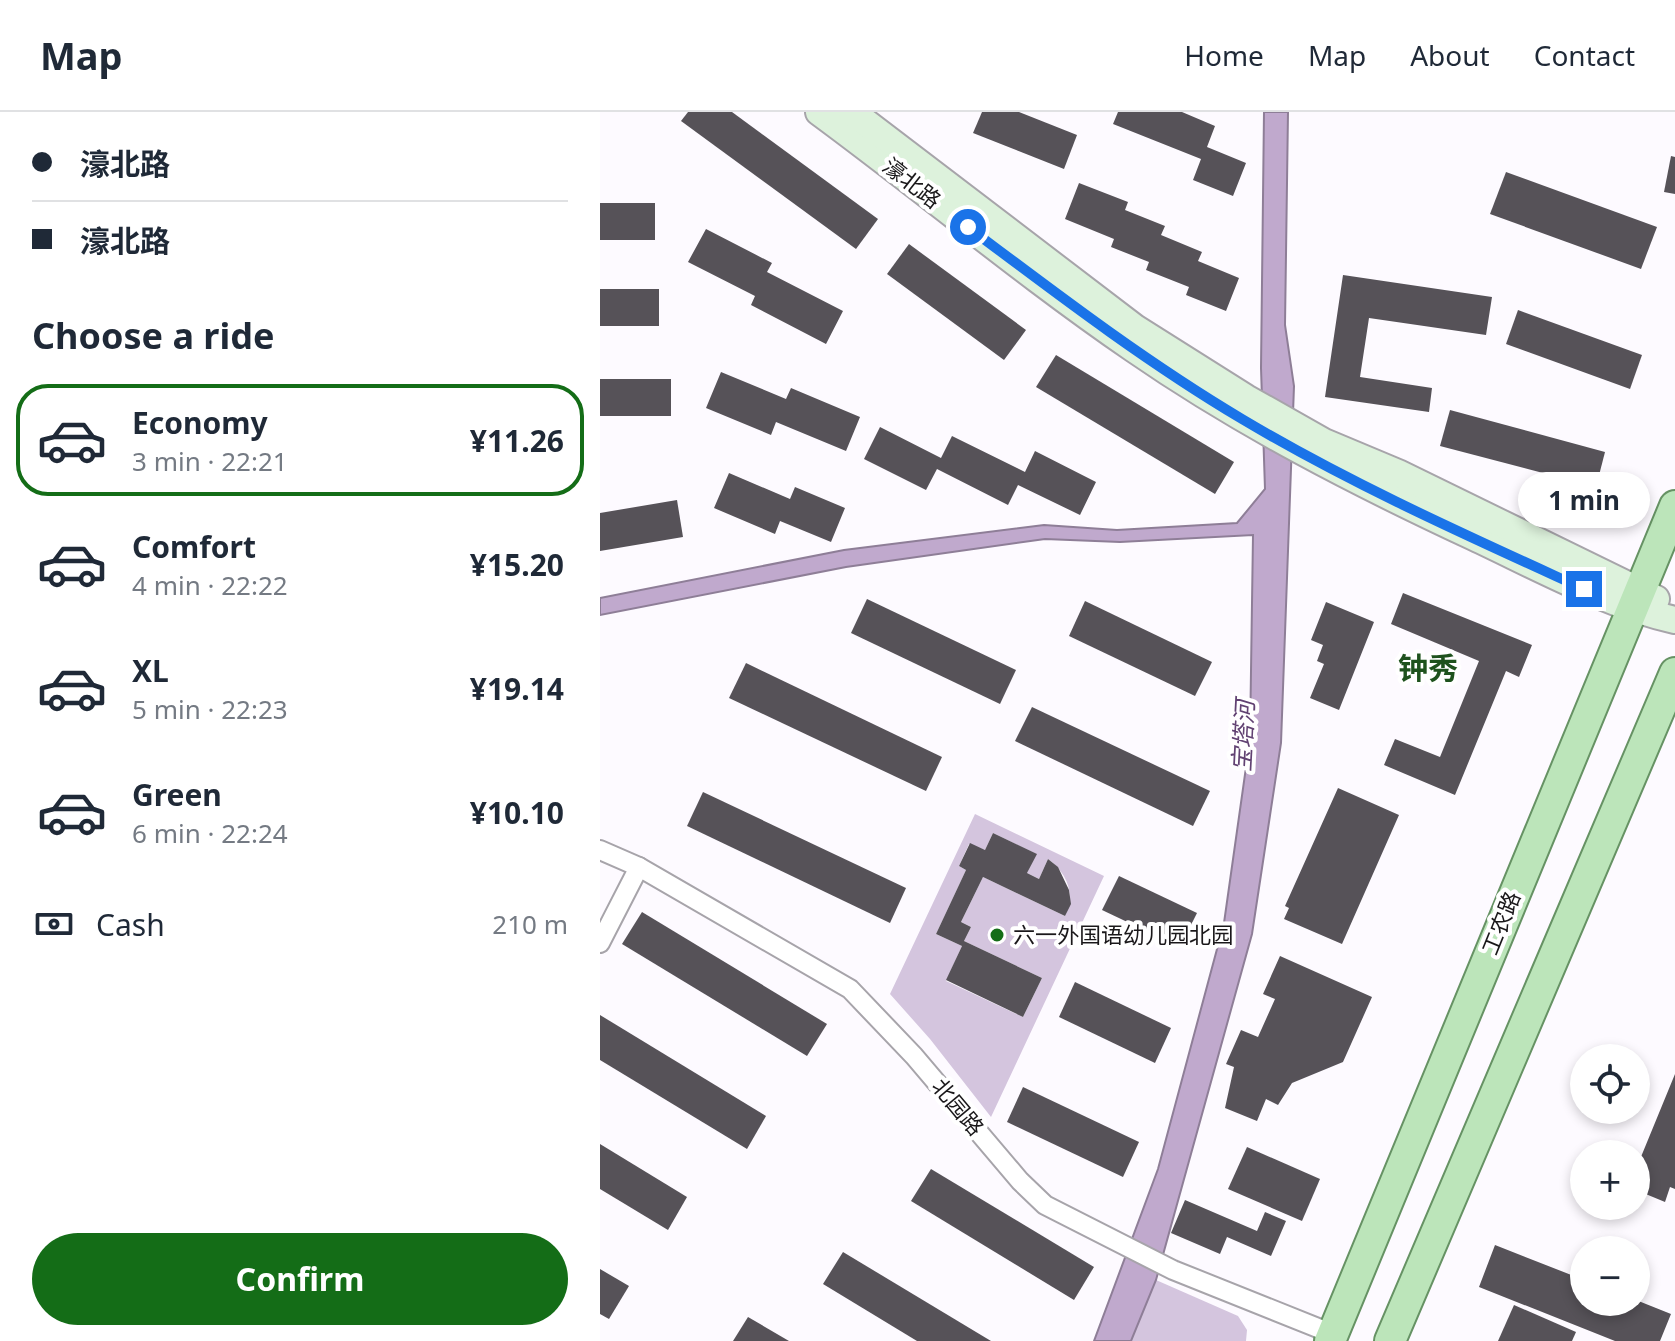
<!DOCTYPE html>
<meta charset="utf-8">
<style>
:root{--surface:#fff;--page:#f6f6f7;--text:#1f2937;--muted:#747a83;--line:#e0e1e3;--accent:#146d17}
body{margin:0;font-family:"Noto Sans","Noto Sans SC",sans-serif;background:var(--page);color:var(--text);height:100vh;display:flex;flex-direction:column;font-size:30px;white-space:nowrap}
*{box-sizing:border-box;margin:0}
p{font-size:26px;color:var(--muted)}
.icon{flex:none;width:44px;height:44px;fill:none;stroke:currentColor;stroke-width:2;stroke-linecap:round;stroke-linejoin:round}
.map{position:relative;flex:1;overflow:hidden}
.drawer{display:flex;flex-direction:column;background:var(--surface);width:600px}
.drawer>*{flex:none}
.hud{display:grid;align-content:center;height:176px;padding:0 32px;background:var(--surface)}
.buttons{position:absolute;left:970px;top:932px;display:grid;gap:16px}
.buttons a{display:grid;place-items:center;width:80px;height:80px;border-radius:50%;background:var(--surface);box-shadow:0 4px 12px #0003;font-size:40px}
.end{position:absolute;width:36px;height:36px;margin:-18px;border:10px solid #1a73e8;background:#fff;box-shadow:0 0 0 4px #fff}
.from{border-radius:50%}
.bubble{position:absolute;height:56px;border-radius:28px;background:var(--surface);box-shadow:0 4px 12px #0003;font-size:26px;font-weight:700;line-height:56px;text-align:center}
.hud b{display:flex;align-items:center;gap:28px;height:76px;font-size:30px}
.hud b+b{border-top:2px solid var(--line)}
.hud i{width:20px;height:20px;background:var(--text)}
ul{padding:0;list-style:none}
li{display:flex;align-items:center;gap:24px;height:112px;margin:0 16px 12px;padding:0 16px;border:4px solid transparent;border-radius:32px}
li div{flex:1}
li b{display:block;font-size:30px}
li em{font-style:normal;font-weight:700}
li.active{border-color:var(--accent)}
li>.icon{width:72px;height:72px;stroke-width:1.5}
h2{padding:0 32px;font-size:36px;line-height:96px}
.pay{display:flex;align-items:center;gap:20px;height:88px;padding:0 32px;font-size:30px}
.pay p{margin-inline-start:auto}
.action{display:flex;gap:16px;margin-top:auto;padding:16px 32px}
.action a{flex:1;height:92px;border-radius:48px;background:var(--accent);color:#fff;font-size:32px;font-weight:700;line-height:92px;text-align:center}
header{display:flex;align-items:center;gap:48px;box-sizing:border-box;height:112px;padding:0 40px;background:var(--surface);border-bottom:2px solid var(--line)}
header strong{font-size:38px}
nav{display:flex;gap:44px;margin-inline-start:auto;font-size:28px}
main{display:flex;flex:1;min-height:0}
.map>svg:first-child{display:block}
.green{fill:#d4c5de;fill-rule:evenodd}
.water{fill:#c0a9cd;stroke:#8e7e97;stroke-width:2}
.building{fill:#565258}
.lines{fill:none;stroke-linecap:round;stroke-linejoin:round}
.street-casing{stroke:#a7a4aa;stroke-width:22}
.secondary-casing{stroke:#a7a4aa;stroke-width:30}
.primary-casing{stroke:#669264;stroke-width:34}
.street{stroke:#fff;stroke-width:18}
.secondary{stroke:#ddf2dc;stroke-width:26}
.primary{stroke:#bce5ba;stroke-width:30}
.route{stroke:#1a73e8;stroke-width:10}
.poi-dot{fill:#146d17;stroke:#fff;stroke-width:3}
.labels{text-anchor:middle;stroke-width:8;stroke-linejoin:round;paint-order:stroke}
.street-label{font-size:22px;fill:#1a181a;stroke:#fff}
.poi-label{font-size:22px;fill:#1a181a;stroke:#fff;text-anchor:start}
.water-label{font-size:24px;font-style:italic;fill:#614272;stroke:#fff}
.district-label{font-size:30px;font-weight:bold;fill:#1e521d;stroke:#fff}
</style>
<header>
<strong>Map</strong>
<nav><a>Home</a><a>Map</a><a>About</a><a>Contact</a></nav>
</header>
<main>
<section class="drawer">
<div class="hud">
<b><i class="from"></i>濠北路</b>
<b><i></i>濠北路</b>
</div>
<h2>Choose a ride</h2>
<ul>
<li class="active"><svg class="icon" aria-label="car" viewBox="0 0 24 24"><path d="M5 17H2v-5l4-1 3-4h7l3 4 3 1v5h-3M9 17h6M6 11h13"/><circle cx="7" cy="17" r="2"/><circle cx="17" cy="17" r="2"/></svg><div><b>Economy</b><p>3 min · 22:21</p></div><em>¥11.26</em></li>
<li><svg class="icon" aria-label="car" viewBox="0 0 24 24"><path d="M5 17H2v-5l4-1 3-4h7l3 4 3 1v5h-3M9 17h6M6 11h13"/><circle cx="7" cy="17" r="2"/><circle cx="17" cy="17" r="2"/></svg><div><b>Comfort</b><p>4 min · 22:22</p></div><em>¥15.20</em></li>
<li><svg class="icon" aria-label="car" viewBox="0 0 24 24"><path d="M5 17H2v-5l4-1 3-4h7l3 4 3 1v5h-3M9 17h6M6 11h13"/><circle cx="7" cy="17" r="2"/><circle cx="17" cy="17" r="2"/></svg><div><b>XL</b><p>5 min · 22:23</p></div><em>¥19.14</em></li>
<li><svg class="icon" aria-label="car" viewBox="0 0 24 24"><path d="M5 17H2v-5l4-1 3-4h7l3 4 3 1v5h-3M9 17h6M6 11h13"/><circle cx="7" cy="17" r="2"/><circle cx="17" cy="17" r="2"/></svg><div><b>Green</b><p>6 min · 22:24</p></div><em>¥10.10</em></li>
</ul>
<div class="pay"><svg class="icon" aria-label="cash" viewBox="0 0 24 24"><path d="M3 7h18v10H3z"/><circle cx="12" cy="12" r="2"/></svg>Cash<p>210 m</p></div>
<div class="action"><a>Confirm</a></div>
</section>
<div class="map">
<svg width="1075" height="1229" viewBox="0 0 1075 1229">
<rect width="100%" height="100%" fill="#fdfaff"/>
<g class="green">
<path d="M 375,702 L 504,764 L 391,1005 L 330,927 L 290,882 ZM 393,721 L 436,742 L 427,761 L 439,767 L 448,747 C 467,761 476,782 465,804 L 383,765 L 361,810 L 371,815 L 364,829 L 442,866 L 423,905 L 346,869 L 362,834 L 336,822 L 366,758 L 359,754 L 369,732 L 385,738 Z"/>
<path d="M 556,1168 L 638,1204 L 647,1218 L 646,1229 L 531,1229 Z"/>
</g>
<path class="water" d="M 664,0 L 688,0 L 685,213 L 694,274 L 681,631 L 652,822 L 556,1168 L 531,1229 L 494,1229 L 558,1057 L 624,811 L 650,627 L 653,423 L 520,430 L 445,427 L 246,455 L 0,503 L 0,486 L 244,438 L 444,413 L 517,418 L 637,411 L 665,377 L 661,256 Z"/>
<g class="building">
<path d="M 88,0 L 132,0 L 278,107 L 256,137 L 81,9 Z"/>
<path d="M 382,0 L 419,0 L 477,23 L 464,57 L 373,21 Z"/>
<path d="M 518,0 L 582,0 L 615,14 L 607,35 L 646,51 L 633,84 L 593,68 L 601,47 L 513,12 Z"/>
<path d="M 1071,44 L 1075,45 L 1075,82 L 1064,80 Z"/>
<path d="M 906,60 L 1057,115 L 1041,157 L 890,102 Z"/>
<path d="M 479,71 L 528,90 L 525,98 L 565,114 L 561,123 L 602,140 L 598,149 L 639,166 L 626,199 L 586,183 L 589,175 L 546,158 L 549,150 L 511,135 L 514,127 L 465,107 Z"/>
<rect x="0" y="91" width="55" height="37"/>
<path d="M 106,117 L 172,151 L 167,160 L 243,199 L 226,232 L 151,193 L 155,184 L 88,150 Z"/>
<path d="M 309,132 L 426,218 L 404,248 L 287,162 Z"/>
<path d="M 743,163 L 892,185 L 886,223 L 769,206 L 760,265 L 832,276 L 829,300 L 725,285 Z"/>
<rect x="0" y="177" width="59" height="37"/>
<path d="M 918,198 L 1042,243 L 1030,277 L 906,232 Z"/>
<path d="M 456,243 L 634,350 L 615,382 L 436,275 Z"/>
<path d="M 121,260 L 186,287 L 191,276 L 260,305 L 246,339 L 176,310 L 171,323 L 106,296 Z"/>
<rect x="0" y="267" width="71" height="37"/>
<path d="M 850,298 L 1005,340 L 996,375 L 840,334 Z"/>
<path d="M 280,315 L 341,346 L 352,324 L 425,360 L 435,339 L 496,370 L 480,403 L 418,373 L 408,393 L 337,357 L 326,378 L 264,347 Z"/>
<path d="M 129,361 L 190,387 L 195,375 L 245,396 L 231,430 L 180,409 L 175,422 L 114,396 Z"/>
<path d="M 77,388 L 83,425 L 0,439 L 0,401 Z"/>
<path d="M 803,481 L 932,533 L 919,565 L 906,559 L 855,683 L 784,653 L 795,627 L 840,645 L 879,549 L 791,512 Z"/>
<path d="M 267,487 L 416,558 L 400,592 L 251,521 Z"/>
<path d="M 485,489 L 612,550 L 595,584 L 469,524 Z"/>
<path d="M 726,490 L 774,510 L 739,598 L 710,586 L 724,552 L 717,549 L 723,533 L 711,528 Z"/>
<path d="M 146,551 L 342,645 L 326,679 L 129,586 Z"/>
<path d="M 432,595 L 610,679 L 593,714 L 415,629 Z"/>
<path d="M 738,676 L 799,703 L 742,832 L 684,807 L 689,796 L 685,794 Z"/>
<path d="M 103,680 L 306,776 L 290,811 L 87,714 Z"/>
<path d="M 393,721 L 437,742 L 427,761 L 439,767 L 448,747 L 458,755 L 469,778 L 471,792 L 465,804 L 383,765 L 361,810 L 371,815 L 364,829 L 442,866 L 423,905 L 346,868 L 362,834 L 336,822 L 366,758 L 359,754 L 370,731 L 385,738 Z"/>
<path d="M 519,764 L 597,801 L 580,835 L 502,798 Z"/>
<path d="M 42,800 L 227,912 L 207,944 L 22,832 Z"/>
<path d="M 680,844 L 772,885 L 743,950 L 692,971 L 678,993 L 666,987 L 657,1009 L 625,996 L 634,955 L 626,952 L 641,918 L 658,925 L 675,887 L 663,882 Z"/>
<path d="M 475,870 L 571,916 L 555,951 L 459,905 Z"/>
<path d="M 0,903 L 166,1004 L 147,1037 L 0,948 Z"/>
<path d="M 1075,962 L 1075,1077 L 1070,1075 L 1065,1090 L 1036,1078 L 1036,1057 Z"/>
<path d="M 423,975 L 539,1030 L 523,1065 L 407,1010 Z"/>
<path d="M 0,1032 L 87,1085 L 68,1118 L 0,1077 Z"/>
<path d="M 647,1035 L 720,1067 L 702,1109 L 628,1077 Z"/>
<path d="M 331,1057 L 494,1155 L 474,1188 L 311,1089 Z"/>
<path d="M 585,1088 L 657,1119 L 665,1100 L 686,1109 L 671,1144 L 627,1125 L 620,1142 L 571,1121 Z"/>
<path d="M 895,1133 L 984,1168 L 984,1190 L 1036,1188 L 1071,1202 L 1060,1229 L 1015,1229 L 879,1175 Z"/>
<path d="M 243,1140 L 391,1229 L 317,1229 L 223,1172 Z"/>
<path d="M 0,1157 L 29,1174 L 9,1207 L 0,1202 Z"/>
<path d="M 914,1193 L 976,1220 L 972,1229 L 898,1229 Z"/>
<path d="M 148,1205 L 189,1229 L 133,1229 Z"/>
</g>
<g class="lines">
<defs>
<g id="street">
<path d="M 0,738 L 39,755 L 250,877 L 314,944 L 420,1069 L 445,1093 L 573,1158 L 733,1222"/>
<path d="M 0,831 L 39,755"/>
</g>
<g id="secondary">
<path d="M 219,0 C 325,78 426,163 534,237 C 641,311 756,370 874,425 C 940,456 1004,492 1075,508"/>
<path d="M 252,0 L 535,216 L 646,286 L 724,330 L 798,361 L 1056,487"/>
</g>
<g id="primary">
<path d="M 730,1229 L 1075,394"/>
<path d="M 790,1229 L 1075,561"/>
</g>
</defs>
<use href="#street" class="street-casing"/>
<use href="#secondary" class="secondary-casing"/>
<use href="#primary" class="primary-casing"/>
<use href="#street" class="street"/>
<use href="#secondary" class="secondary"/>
<use href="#primary" class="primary"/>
</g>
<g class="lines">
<path class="route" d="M 368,115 C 457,182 546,250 642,307 C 751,372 868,424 984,477"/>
</g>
<circle class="poi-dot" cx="397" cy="823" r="8"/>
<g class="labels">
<g class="street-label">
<text transform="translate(312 71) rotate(38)" y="8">濠北路</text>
<text transform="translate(901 811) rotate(-68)" y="8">工农路</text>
<text transform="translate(358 995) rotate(50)" y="8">北园路</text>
</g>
<g class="poi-label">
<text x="413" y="831">六一外国语幼儿园北园</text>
</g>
<g class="water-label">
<text transform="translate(644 624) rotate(-87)" y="8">宝塔河</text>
</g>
<g class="district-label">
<text x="828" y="567">钟秀</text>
</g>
</g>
</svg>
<div class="buttons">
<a><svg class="icon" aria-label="locate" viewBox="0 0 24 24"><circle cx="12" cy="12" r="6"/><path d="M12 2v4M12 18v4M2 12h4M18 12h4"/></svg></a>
<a>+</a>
<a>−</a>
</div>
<i class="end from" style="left:368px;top:115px"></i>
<i class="end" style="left:984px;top:477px"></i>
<div class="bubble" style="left:918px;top:360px;width:132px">1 min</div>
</div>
</main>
